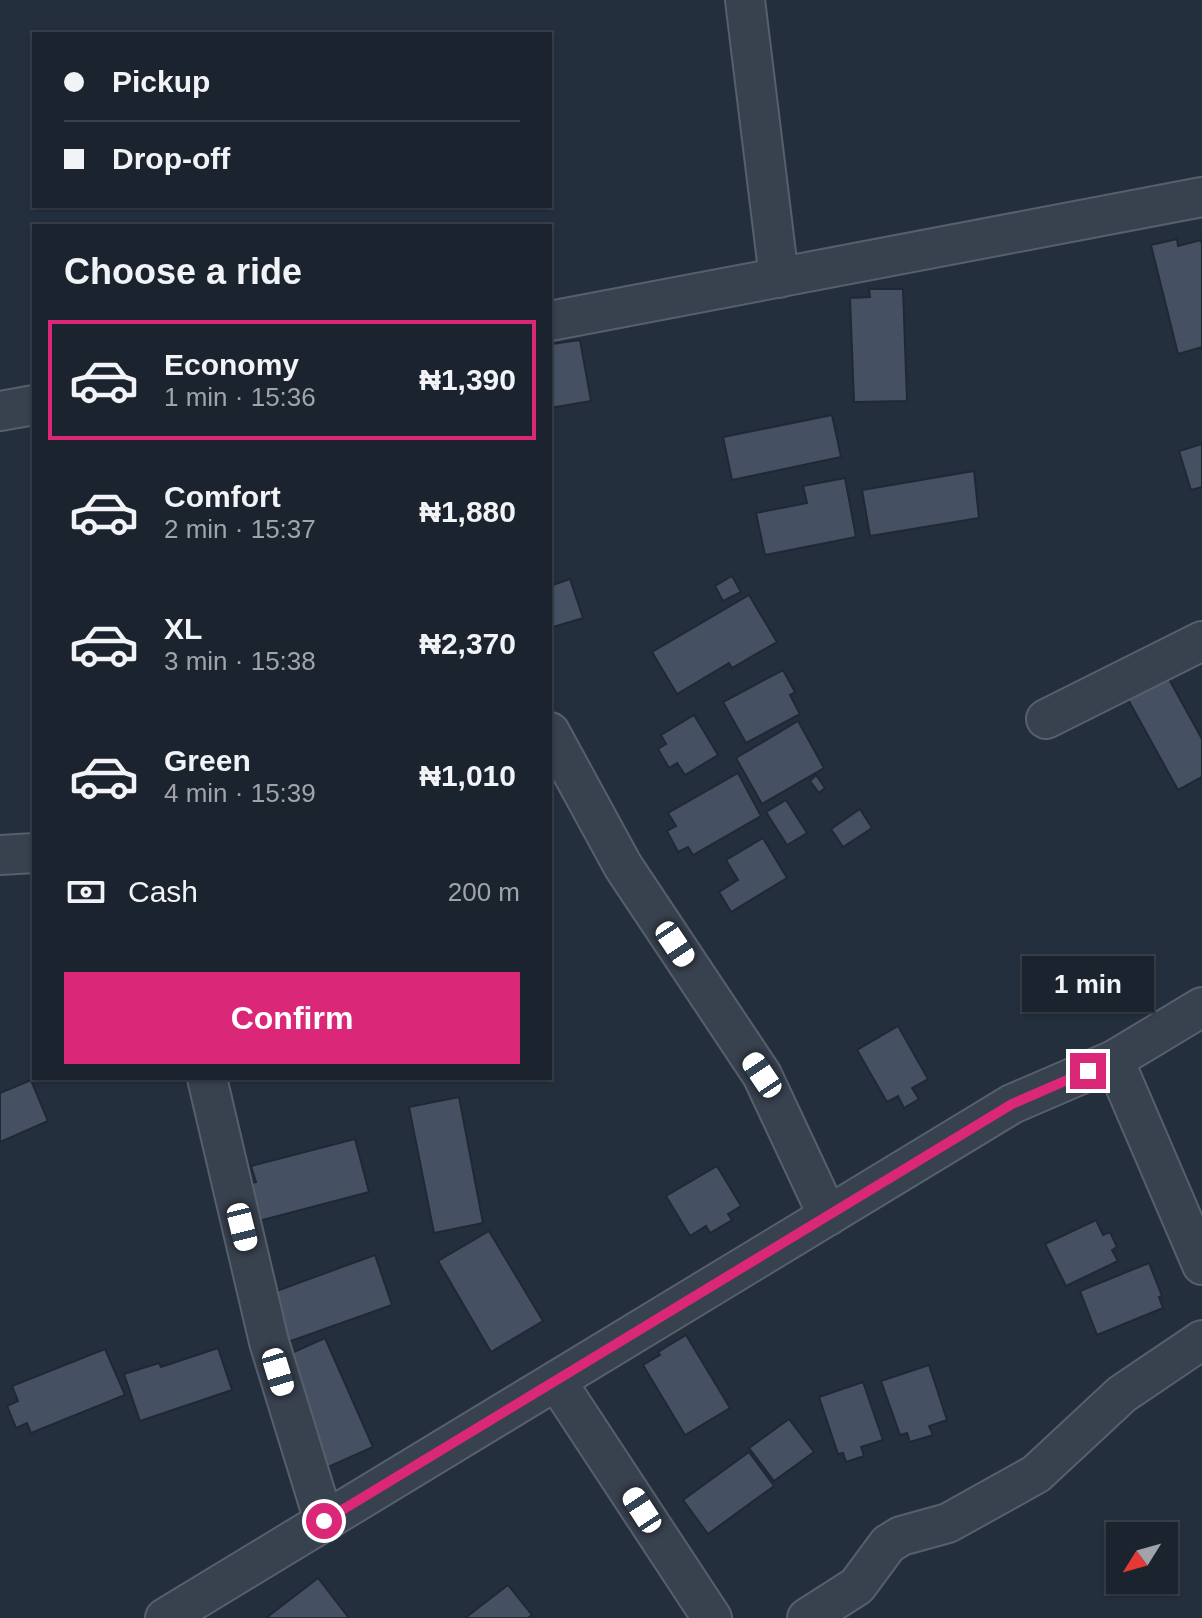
<!DOCTYPE html>
<meta charset="utf-8">
<style>
:root{--surface:#1b232e;--page:#282f3a;--text:#f1f3f6;--muted:#a0a4aa;--line:#39404a;--accent:#db2777}
body{margin:0;font-family:Arial,sans-serif;background:var(--page);color:var(--text);height:100vh;display:flex;flex-direction:column;font-size:30px;white-space:nowrap}
*{box-sizing:border-box;margin:0}
p{font-size:26px;color:var(--muted)}
.icon{flex:none;width:44px;height:44px;fill:none;stroke:currentColor;stroke-width:2;stroke-linecap:round;stroke-linejoin:round}
.map{position:relative;flex:1;overflow:hidden}
.panel{position:absolute;left:32px;top:224px;width:520px;height:856px;display:flex;flex-direction:column;background:var(--surface);border-radius:0px;box-shadow:0 2px 6px #0004,0 0 0 2px var(--line)}
.panel>*{flex:none}
.guide{position:absolute;left:32px;top:32px;width:520px;height:176px;border-radius:0px;box-shadow:0 2px 6px #0004,0 0 0 2px var(--line);display:grid;align-content:center;height:176px;padding:0 32px;background:var(--surface)}
.needle{width:52px;rotate:233deg}
.controls{position:absolute;left:1106px;top:1522px;display:grid;gap:16px}
.controls a{display:grid;place-items:center;width:72px;height:72px;border-radius:0px;background:var(--surface);box-shadow:0 2px 6px #0004,0 0 0 2px var(--line);font-size:40px}
.end{position:absolute;width:36px;height:36px;margin:-18px;border:10px solid #db2777;background:#fff;box-shadow:0 0 0 4px #fff}
.from{border-radius:50%}
.bubble{position:absolute;height:56px;border-radius:0px;background:var(--surface);box-shadow:0 2px 6px #0004,0 0 0 2px var(--line);font-size:26px;font-weight:600;line-height:56px;text-align:center}
.car{position:absolute;width:24px;height:48px;margin:-24px -12px;border-radius:10px;box-shadow:0 0 6px 2px #0007;background:linear-gradient(#fff 24%,#345 0 40%,#fff 0 76%,#345 0 86%,#fff 0)}
.guide b{display:flex;align-items:center;gap:28px;height:76px;font-size:30px}
.guide b+b{border-top:2px solid var(--line)}
.guide i{width:20px;height:20px;background:var(--text)}
ul{padding:0;list-style:none}
li{display:flex;align-items:center;gap:24px;height:120px;margin:0 16px 12px;padding:0 16px;border:4px solid transparent;border-radius:0px}
li div{flex:1}
li b{display:block;font-size:30px}
li em{font-style:normal;font-weight:600}
li.current{border-color:var(--accent)}
li>.icon{width:72px;height:72px;stroke-width:1.5}
h2{padding:0 32px;font-size:36px;line-height:96px}
.pay{display:flex;align-items:center;gap:20px;height:88px;padding:0 32px;font-size:30px}
.pay p{margin-inline-start:auto}
.cta{display:flex;gap:16px;margin-top:auto;padding:16px 32px}
.cta a{flex:1;height:92px;border-radius:0px;background:var(--accent);color:#fff;font-size:32px;font-weight:600;line-height:92px;text-align:center}
.map>svg:first-child{display:block}
.building{fill:#455162;stroke:#1f2835;stroke-width:2}
.lines{fill:none;stroke-linecap:round;stroke-linejoin:round}
.minor-casing{stroke:#565f6c;stroke-width:42}
.minor{stroke:#38414e;stroke-width:38}
.route{stroke:#db2777;stroke-width:10}
</style>
<div class="map">
<svg width="1202" height="1618" viewBox="0 0 1202 1618">
<rect width="100%" height="100%" fill="#242f3e"/>
<g class="building">
<path d="M 1177,239 L 1178,246 L 1201,240 L 1202,245 L 1202,347 L 1178,354 L 1151,245 Z"/>
<path d="M 869,289 L 903,289 L 907,401 L 854,402 L 850,298 L 870,297 Z"/>
<path d="M 580,340 L 591,401 L 550,408 L 552,344 Z"/>
<path d="M 832,415 L 841,457 L 732,480 L 723,437 Z"/>
<path d="M 1202,444 L 1202,487 L 1191,490 L 1179,451 Z"/>
<path d="M 974,471 L 979,518 L 870,536 L 862,490 Z"/>
<path d="M 845,478 L 856,537 L 765,555 L 756,513 L 807,503 L 803,486 Z"/>
<path d="M 732,576 L 741,592 L 723,601 L 715,586 Z"/>
<path d="M 570,579 L 583,618 L 550,628 L 550,586 Z"/>
<path d="M 749,595 L 777,642 L 732,668 L 729,663 L 677,694 L 652,652 Z"/>
<path d="M 783,670 L 795,692 L 790,695 L 800,714 L 746,743 L 723,702 Z"/>
<path d="M 1165,672 L 1202,739 L 1202,777 L 1178,790 L 1125,694 Z"/>
<path d="M 694,715 L 718,755 L 685,775 L 677,763 L 669,768 L 658,749 L 666,744 L 661,735 Z"/>
<path d="M 798,721 L 824,768 L 762,804 L 736,758 Z"/>
<path d="M 738,773 L 761,816 L 693,855 L 688,847 L 678,852 L 667,831 L 676,826 L 668,813 Z"/>
<path d="M 816,775 L 825,788 L 819,793 L 810,781 Z"/>
<path d="M 786,800 L 807,833 L 787,845 L 766,812 Z"/>
<path d="M 860,809 L 872,828 L 843,847 L 831,829 Z"/>
<path d="M 763,838 L 787,878 L 731,912 L 719,892 L 738,880 L 726,860 Z"/>
<path d="M 898,1026 L 928,1079 L 912,1088 L 919,1099 L 904,1108 L 898,1096 L 887,1102 L 857,1050 Z"/>
<path d="M 31,1080 L 48,1121 L 0,1142 L 0,1093 Z"/>
<path d="M 459,1097 L 483,1223 L 434,1233 L 409,1107 Z"/>
<path d="M 355,1139 L 369,1192 L 255,1222 L 245,1185 L 256,1182 L 251,1166 Z"/>
<path d="M 717,1166 L 741,1206 L 728,1214 L 732,1220 L 710,1233 L 706,1226 L 690,1236 L 666,1196 Z"/>
<path d="M 1096,1220 L 1103,1235 L 1110,1232 L 1117,1247 L 1112,1250 L 1118,1261 L 1066,1286 L 1045,1244 Z"/>
<path d="M 489,1231 L 543,1321 L 491,1352 L 438,1261 Z"/>
<path d="M 375,1255 L 392,1305 L 288,1342 L 271,1293 Z"/>
<path d="M 1149,1263 L 1162,1296 L 1159,1297 L 1163,1308 L 1097,1335 L 1080,1291 Z"/>
<path d="M 686,1335 L 730,1408 L 685,1435 L 643,1365 L 660,1355 L 658,1352 Z"/>
<path d="M 325,1338 L 373,1447 L 326,1468 L 278,1359 Z"/>
<path d="M 218,1348 L 232,1390 L 140,1421 L 124,1374 L 159,1363 L 161,1367 Z"/>
<path d="M 105,1349 L 125,1395 L 31,1433 L 27,1423 L 16,1428 L 7,1406 L 18,1401 L 12,1386 Z"/>
<path d="M 929,1365 L 947,1420 L 929,1426 L 933,1435 L 910,1442 L 907,1433 L 900,1435 L 881,1381 Z"/>
<path d="M 863,1382 L 883,1440 L 861,1447 L 864,1456 L 846,1462 L 843,1453 L 838,1454 L 819,1397 Z"/>
<path d="M 789,1419 L 814,1452 L 774,1481 L 749,1448 Z"/>
<path d="M 749,1452 L 774,1486 L 708,1534 L 683,1500 Z"/>
<path d="M 318,1578 L 349,1618 L 266,1618 Z"/>
<path d="M 508,1585 L 532,1615 L 528,1618 L 465,1618 Z"/>
</g>
<g class="lines">
<defs>
<g id="minor">
<path d="M 745,0 L 779,278"/>
<path d="M 550,321 L 1202,197"/>
<path d="M 0,411 L 34,405"/>
<path d="M 1046,719 L 1202,641"/>
<path d="M 550,732 L 623,866 L 762,1075 L 828,1216"/>
<path d="M 0,855 L 34,853"/>
<path d="M 1202,1007 L 1114,1060 L 1202,1265"/>
<path d="M 207,1078 L 269,1342 L 324,1521"/>
<path d="M 557,1382 L 712,1618"/>
<path d="M 165,1618 L 1012,1104 L 1114,1060"/>
<path d="M 807,1618 L 857,1586 L 888,1544 L 901,1536 L 948,1523 L 1036,1474 L 1122,1394 L 1202,1340"/>
</g>
</defs>
<use href="#minor" class="minor-casing"/>
<use href="#minor" class="minor"/>
</g>
<g class="lines">
<path class="route" d="M 324,1521 L 1012,1104 L 1088,1071"/>
</g>
</svg>
<div class="controls">
<a><svg class="needle" viewBox="-14 -14 28 28"><path d="M0-13l5 13h-10z" fill="#e53935"/><path d="M0 13l5-13h-10z" fill="#a0a4aa"/></svg></a>
</div>
<i class="end from" style="left:324px;top:1521px"></i>
<i class="end" style="left:1088px;top:1071px"></i>
<div class="bubble" style="left:1022px;top:956px;width:132px">1 min</div>
<i class="car" style="left:675px;top:944px;rotate:146deg"></i>
<i class="car" style="left:762px;top:1075px;rotate:326deg"></i>
<i class="car" style="left:242px;top:1227px;rotate:166deg"></i>
<i class="car" style="left:278px;top:1372px;rotate:163deg"></i>
<i class="car" style="left:642px;top:1510px;rotate:327deg"></i>
<div class="guide">
<b><i class="from"></i>Pickup</b>
<b><i></i>Drop-off</b>
</div>
<section class="panel">
<h2>Choose a ride</h2>
<ul>
<li class="current"><svg class="icon" aria-label="car" viewBox="0 0 24 24"><path d="M5 17H2v-5l4-1 3-4h7l3 4 3 1v5h-3M9 17h6M6 11h13"/><circle cx="7" cy="17" r="2"/><circle cx="17" cy="17" r="2"/></svg><div><b>Economy</b><p>1 min · 15:36</p></div><em>₦1,390</em></li>
<li><svg class="icon" aria-label="car" viewBox="0 0 24 24"><path d="M5 17H2v-5l4-1 3-4h7l3 4 3 1v5h-3M9 17h6M6 11h13"/><circle cx="7" cy="17" r="2"/><circle cx="17" cy="17" r="2"/></svg><div><b>Comfort</b><p>2 min · 15:37</p></div><em>₦1,880</em></li>
<li><svg class="icon" aria-label="car" viewBox="0 0 24 24"><path d="M5 17H2v-5l4-1 3-4h7l3 4 3 1v5h-3M9 17h6M6 11h13"/><circle cx="7" cy="17" r="2"/><circle cx="17" cy="17" r="2"/></svg><div><b>XL</b><p>3 min · 15:38</p></div><em>₦2,370</em></li>
<li><svg class="icon" aria-label="car" viewBox="0 0 24 24"><path d="M5 17H2v-5l4-1 3-4h7l3 4 3 1v5h-3M9 17h6M6 11h13"/><circle cx="7" cy="17" r="2"/><circle cx="17" cy="17" r="2"/></svg><div><b>Green</b><p>4 min · 15:39</p></div><em>₦1,010</em></li>
</ul>
<div class="pay"><svg class="icon" aria-label="cash" viewBox="0 0 24 24"><path d="M3 7h18v10H3z"/><circle cx="12" cy="12" r="2"/></svg>Cash<p>200 m</p></div>
<div class="cta"><a>Confirm</a></div>
</section>
</div>
